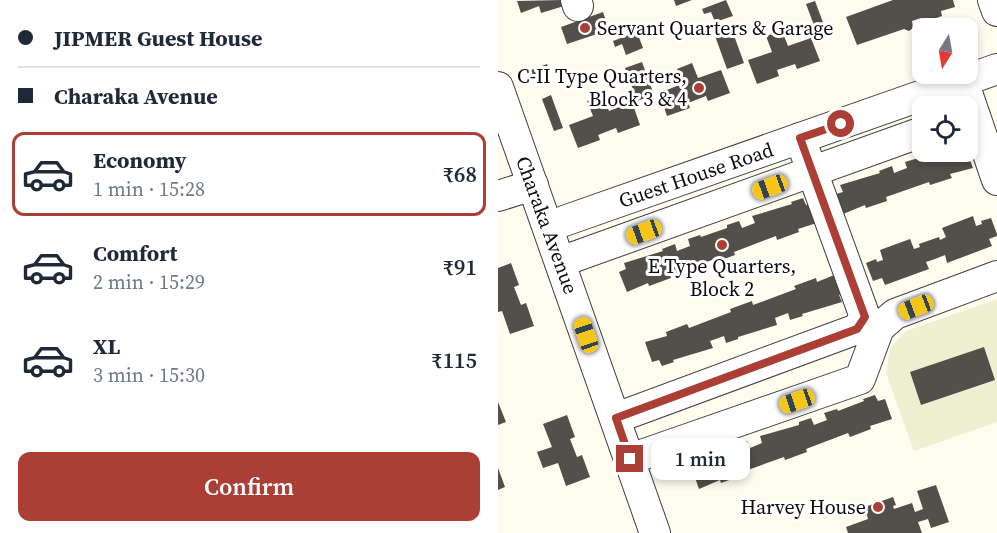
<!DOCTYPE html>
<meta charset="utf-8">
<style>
:root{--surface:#fff;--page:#f6f6f7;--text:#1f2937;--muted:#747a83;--line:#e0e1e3;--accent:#ab3e35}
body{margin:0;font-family:"Source Serif 4",serif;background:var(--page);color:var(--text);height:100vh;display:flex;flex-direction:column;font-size:22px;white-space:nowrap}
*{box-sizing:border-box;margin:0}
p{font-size:20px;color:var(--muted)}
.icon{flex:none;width:33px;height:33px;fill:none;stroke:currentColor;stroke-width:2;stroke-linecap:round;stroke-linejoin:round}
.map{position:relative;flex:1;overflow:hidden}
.panel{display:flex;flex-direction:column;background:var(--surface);width:498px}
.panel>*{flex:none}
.top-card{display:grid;align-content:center;height:132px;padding:0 18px;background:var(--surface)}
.needle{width:39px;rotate:191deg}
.controls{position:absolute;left:414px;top:18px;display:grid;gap:12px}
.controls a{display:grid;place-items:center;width:66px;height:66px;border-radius:12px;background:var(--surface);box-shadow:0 3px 9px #0003;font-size:30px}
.end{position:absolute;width:27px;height:27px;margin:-14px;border:8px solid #ab3e35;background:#fff;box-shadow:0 0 0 3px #fff}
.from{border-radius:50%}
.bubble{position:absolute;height:42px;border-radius:12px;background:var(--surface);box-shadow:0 3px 9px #0003;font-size:20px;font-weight:600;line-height:42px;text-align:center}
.car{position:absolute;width:18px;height:36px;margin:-18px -9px;border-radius:8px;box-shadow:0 0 4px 2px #0007;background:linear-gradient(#f5c518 24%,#345 0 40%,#f5c518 0 76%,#345 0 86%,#f5c518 0)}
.top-card b{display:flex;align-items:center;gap:21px;height:57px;font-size:22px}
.top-card b+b{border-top:2px solid var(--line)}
.top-card i{width:15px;height:15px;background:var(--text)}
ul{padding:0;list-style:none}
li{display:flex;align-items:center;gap:18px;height:84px;margin:0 12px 9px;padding:0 6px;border:3px solid transparent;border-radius:12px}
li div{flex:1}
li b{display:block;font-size:22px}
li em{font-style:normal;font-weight:600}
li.selected{border-color:var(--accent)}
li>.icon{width:54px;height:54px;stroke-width:1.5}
.cta{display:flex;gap:12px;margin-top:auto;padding:12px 18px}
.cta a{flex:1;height:69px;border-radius:12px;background:var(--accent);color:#fff;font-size:24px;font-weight:600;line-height:69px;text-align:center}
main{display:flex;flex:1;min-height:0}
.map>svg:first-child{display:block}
.farmland{fill:#eff0d1}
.building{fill:#534f4a}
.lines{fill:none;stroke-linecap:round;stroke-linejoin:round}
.minor-casing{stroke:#3f3f3f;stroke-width:32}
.minor{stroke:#fff;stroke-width:30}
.route{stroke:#ab3e35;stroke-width:8}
.poi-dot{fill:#ab3e35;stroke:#fff;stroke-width:2}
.labels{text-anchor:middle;stroke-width:6;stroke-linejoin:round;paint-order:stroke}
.poi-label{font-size:20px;fill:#0c0c0c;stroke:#fff;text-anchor:end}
.street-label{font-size:20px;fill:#0c0c0c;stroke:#fff}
</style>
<main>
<section class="panel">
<div class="top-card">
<b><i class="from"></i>JIPMER Guest House</b>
<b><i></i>Charaka Avenue</b>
</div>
<ul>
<li class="selected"><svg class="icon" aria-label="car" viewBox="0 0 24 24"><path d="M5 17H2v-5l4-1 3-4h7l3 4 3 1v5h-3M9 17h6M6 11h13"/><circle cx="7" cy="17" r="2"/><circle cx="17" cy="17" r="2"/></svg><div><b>Economy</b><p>1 min · 15:28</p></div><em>₹68</em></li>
<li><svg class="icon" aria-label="car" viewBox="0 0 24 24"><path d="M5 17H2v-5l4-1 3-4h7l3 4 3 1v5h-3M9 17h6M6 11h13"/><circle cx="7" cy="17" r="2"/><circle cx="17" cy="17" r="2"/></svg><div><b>Comfort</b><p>2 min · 15:29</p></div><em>₹91</em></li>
<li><svg class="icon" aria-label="car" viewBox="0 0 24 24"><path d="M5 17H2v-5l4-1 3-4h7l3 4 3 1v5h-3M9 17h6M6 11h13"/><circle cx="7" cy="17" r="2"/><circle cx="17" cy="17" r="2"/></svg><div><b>XL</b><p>3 min · 15:30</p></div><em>₹115</em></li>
</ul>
<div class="cta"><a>Confirm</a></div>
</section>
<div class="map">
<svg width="499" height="533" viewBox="0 0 499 533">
<rect width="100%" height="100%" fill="#fdfcee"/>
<path class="farmland" d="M 499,299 L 499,422 L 416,451 L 388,373 L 392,348 L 408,331 Z"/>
<g class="building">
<path d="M 64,0 L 66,6 L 43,13 L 41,6 L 23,13 L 19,1 Z"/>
<path d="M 176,0 L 194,0 L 178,6 Z"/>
<path d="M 228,0 L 235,16 L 217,22 L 213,12 L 206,14 L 204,9 Z"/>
<path d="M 395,0 L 455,0 L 457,7 L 443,11 L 444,16 L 425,23 L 423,18 L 414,21 L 415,28 L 411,31 L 406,29 L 359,45 L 348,17 Z"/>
<path d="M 317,1 L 329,33 L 320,36 L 308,4 Z"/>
<path d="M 105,12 L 111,30 L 69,44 L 63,27 Z"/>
<path d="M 234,30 L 246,63 L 229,69 L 217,36 Z"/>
<path d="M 284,31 L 290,46 L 313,38 L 322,61 L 299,69 L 297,64 L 279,70 L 281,76 L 259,84 L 250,60 L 274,52 L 268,36 Z"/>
<path d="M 139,32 L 145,48 L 128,55 L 124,44 L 117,47 L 115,41 Z"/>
<path d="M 144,62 L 156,95 L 139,101 L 127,68 Z"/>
<path d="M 194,63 L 200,78 L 223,70 L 232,93 L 210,101 L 208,96 L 190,103 L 192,108 L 169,116 L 161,93 L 184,84 L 179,69 Z"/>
<path d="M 49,64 L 51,70 L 44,73 L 48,83 L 39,86 L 33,70 Z"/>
<path d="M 53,95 L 65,128 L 56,131 L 44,99 Z"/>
<path d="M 105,95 L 111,111 L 134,102 L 142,125 L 120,133 L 118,128 L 100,135 L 102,140 L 80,148 L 71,125 L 95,116 L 89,101 Z"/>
<path d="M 441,152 L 469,152 L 475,168 L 452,174 L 454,178 L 432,185 L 431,182 L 388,197 L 389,201 L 368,208 L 367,205 L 345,214 L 338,194 L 345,192 L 342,185 L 382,173 L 381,171 L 394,166 L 396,173 L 409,168 L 407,162 Z"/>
<path d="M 305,198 L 308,205 L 315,202 L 322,222 L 300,229 L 301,232 L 279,240 L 278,236 L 236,252 L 237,255 L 215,263 L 214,260 L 172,275 L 173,278 L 151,286 L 150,283 L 129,292 L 121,272 L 128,269 L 126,263 L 165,251 L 164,249 L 177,244 L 179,251 L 192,246 L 190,239 L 202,235 L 203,237 L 229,228 L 229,225 L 241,221 L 244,228 L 257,223 L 254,216 L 294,204 L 293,202 Z"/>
<path d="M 475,216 L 478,226 L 484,224 L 483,221 L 493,218 L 499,234 L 499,236 L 491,239 L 494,246 L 449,263 L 447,255 L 437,259 L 428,262 L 431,269 L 387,285 L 384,278 L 375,281 L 368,263 L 378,259 L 379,262 L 385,260 L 382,250 L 412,239 L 416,249 L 422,247 L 421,244 L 441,237 L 442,240 L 448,237 L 444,228 Z"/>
<path d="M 13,263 L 21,285 L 16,287 L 23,305 L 28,303 L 36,326 L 12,334 L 4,311 L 0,312 L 0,268 Z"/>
<path d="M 341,273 L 348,293 L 341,295 L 344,302 L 304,314 L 305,316 L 292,320 L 290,313 L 277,318 L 279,325 L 240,337 L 240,339 L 228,343 L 226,336 L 212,341 L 215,348 L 175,360 L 176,362 L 164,366 L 161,360 L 154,362 L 147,342 L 169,336 L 168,332 L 189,324 L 191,328 L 233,312 L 232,309 L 254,301 L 255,305 L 298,289 L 296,286 L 318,278 L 319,282 Z"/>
<path d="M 486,347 L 497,380 L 423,405 L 412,372 Z"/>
<path d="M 377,395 L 380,401 L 387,399 L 394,419 L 372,426 L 373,429 L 352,437 L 350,433 L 308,449 L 309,452 L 287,460 L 286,457 L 244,472 L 245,475 L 223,483 L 222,480 L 201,489 L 194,469 L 200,466 L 198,459 L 210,455 L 211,457 L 237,448 L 236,446 L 249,441 L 252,448 L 264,443 L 262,436 L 301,425 L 301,422 L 313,418 L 316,425 L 329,420 L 326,413 L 339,409 L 340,411 L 366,401 L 365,399 Z"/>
<path d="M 0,402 L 8,422 L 0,425 Z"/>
<path d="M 69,415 L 77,437 L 72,439 L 79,457 L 84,455 L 92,477 L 68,486 L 60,463 L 45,468 L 39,452 L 54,447 L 45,424 Z"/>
<path d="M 0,468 L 7,487 L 0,490 Z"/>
<path d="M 438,485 L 451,522 L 433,528 L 430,519 L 420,522 L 424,533 L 350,533 L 348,527 L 370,519 L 369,515 L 364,517 L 361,509 L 395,497 L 398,505 L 395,506 L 396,509 L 414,503 L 417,512 L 425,509 L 419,491 Z"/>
</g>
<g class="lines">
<defs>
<g id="minor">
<path d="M 78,0 L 80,6"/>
<path d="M 495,0 L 499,11"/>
<path d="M 465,81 L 499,180"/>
<path d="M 0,87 L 157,533"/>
<path d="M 0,196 L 35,185"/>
<path d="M 66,221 L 499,69"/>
<path d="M 62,262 L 424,132"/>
<path d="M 118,418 L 359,329 L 367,317 L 302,138"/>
<path d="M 132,459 L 362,379 L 381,328 L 397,314 L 499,276"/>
</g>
</defs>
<use href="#minor" class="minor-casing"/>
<use href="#minor" class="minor"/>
</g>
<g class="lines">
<path class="route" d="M 132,459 L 118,418 L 359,329 L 367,317 L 302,138 L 343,124"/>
</g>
<g class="poi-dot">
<circle cx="87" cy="28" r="6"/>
<circle cx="201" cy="88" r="6"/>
<circle cx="224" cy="245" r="6"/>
<circle cx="380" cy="507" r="6"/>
</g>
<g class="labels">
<g class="poi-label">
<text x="99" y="35" text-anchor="start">Servant Quarters &amp; Garage</text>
<text x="189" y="83">C-II Type Quarters,<tspan x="189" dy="23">Block 3 &amp; 4</tspan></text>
<text x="224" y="273" text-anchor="middle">E Type Quarters,<tspan x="224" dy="23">Block 2</tspan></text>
<text x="368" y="514">Harvey House</text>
</g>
<g class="street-label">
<text transform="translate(198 175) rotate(-19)" y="7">Guest House Road</text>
<text transform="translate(49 225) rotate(70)" y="7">Charaka Avenue</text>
</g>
</g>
</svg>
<div class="controls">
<a><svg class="needle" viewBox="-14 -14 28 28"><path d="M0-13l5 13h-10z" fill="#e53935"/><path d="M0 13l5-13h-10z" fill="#747a83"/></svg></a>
<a><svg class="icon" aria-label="locate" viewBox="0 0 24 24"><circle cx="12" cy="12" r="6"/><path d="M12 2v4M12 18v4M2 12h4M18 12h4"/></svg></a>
</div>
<i class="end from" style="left:343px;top:124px"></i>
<i class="end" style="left:132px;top:459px"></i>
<div class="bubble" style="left:153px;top:438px;width:99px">1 min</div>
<i class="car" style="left:272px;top:187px;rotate:250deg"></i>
<i class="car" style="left:146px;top:232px;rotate:250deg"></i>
<i class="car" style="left:418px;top:307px;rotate:249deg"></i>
<i class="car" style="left:88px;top:335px;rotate:341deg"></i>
<i class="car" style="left:299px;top:401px;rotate:251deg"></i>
</div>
</main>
